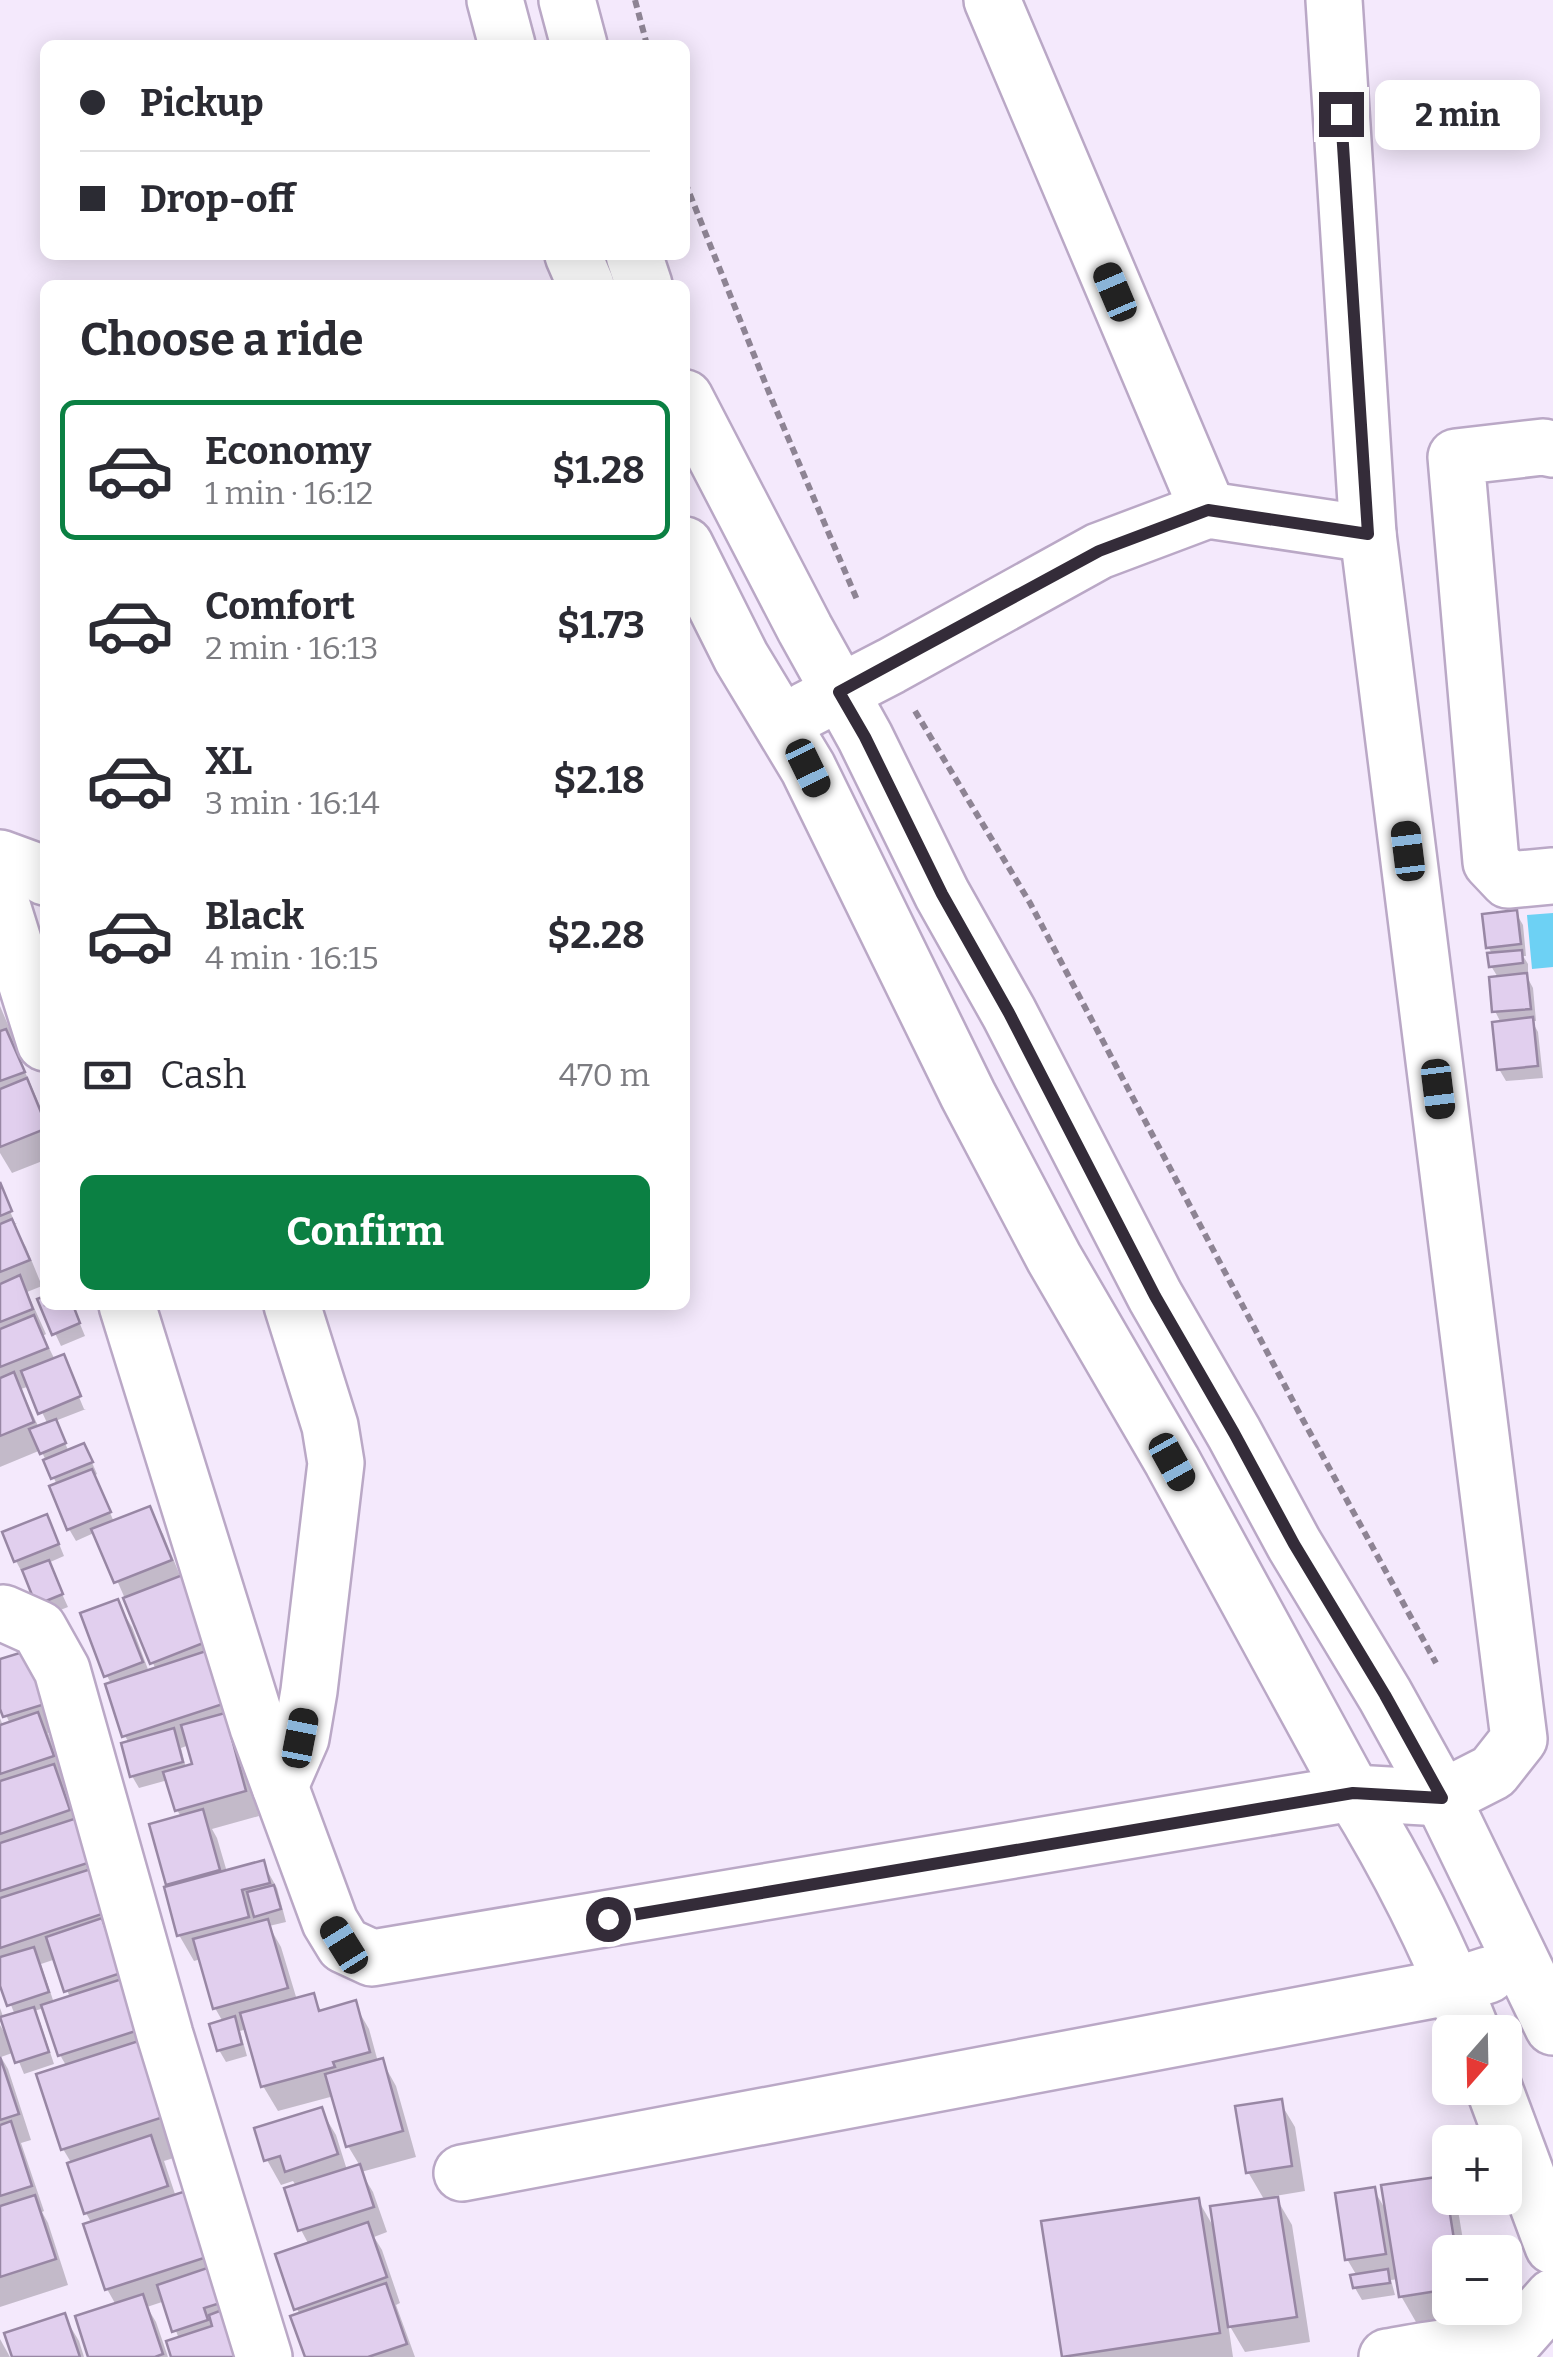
<!DOCTYPE html>
<meta charset="utf-8">
<style>
:root{--surface:#fff;--page:#f7f7f7;--text:#2b2b33;--muted:#7c7c81;--line:#e1e1e2;--accent:#0b8043}
body{margin:0;font-family:Bitter,serif;background:var(--page);color:var(--text);height:100vh;display:flex;flex-direction:column;font-size:38px;white-space:nowrap}
*{box-sizing:border-box;margin:0}
p{font-size:32px;color:var(--muted)}
.icon{flex:none;width:55px;height:55px;fill:none;stroke:currentColor;stroke-width:2;stroke-linecap:round;stroke-linejoin:round}
.map{position:relative;flex:1;overflow:hidden}
.drawer{position:absolute;left:40px;top:280px;width:650px;height:1030px;display:flex;flex-direction:column;background:var(--surface);border-radius:15px;box-shadow:0 5px 25px #0003}
.drawer>*{flex:none}
.guide{position:absolute;left:40px;top:40px;width:650px;height:220px;border-radius:15px;box-shadow:0 5px 25px #0003;display:grid;align-content:center;height:220px;padding:0 40px;background:var(--surface)}
.needle{width:65px;rotate:200deg}
.buttons{position:absolute;left:1432px;top:2015px;display:grid;gap:20px}
.buttons a{display:grid;place-items:center;width:90px;height:90px;border-radius:15px;background:var(--surface);box-shadow:0 5px 25px #0003;font-size:50px}
.end{position:absolute;width:45px;height:45px;margin:-22px;border:12px solid #342c39;background:#fff;box-shadow:0 0 0 5px #fff}
.from{border-radius:50%}
.bubble{position:absolute;height:70px;border-radius:15px;background:var(--surface);box-shadow:0 5px 25px #0003;font-size:32px;font-weight:700;line-height:70px;text-align:center}
.car{position:absolute;width:30px;height:60px;margin:-30px -15px;border-radius:12px;box-shadow:0 0 8px 2px #0007;background:linear-gradient(#222 24%,#8ab4d8 0 40%,#222 0 76%,#8ab4d8 0 86%,#222 0)}
.guide b{display:flex;align-items:center;gap:35px;height:95px;font-size:38px}
.guide b+b{border-top:2px solid var(--line)}
.guide i{width:25px;height:25px;background:var(--text)}
ul{padding:0;list-style:none}
li{display:flex;align-items:center;gap:30px;height:140px;margin:0 20px 15px;padding:0 20px;border:5px solid transparent;border-radius:15px}
li div{flex:1}
li b{display:block;font-size:38px}
li em{font-style:normal;font-weight:700}
li.selected{border-color:var(--accent)}
li>.icon{width:90px;height:90px;stroke-width:1.5}
h2{padding:0 40px;font-size:45px;line-height:120px}
.pay{display:flex;align-items:center;gap:25px;height:110px;padding:0 40px;font-size:38px}
.pay p{margin-inline-start:auto}
.button{display:flex;gap:20px;margin-top:auto;padding:20px 40px}
.button a{flex:1;height:115px;border-radius:15px;background:var(--accent);color:#fff;font-size:40px;font-weight:700;line-height:115px;text-align:center}
.map>svg:first-child{display:block}
.water{fill:#6dd1f4}
.shadow{fill:#0003;fill-rule:evenodd}
.building{fill:#e1cfee;stroke:#9887a4;stroke-width:2.5}
.lines{fill:none;stroke-linecap:round;stroke-linejoin:round}
.minor-casing{stroke:#baa8c6;stroke-width:60}
.highway-casing{stroke:#baa8c6;stroke-width:60}
.path{stroke:#8e8494;stroke-width:6;stroke-dasharray:8 5;stroke-linecap:butt}
.minor{stroke:#fff;stroke-width:55}
.highway{stroke:#fff;stroke-width:55}
.route{stroke:#342c39;stroke-width:12}
</style>
<div class="map">
<svg width="1553" height="2357" viewBox="0 0 1553 2357">
<rect width="100%" height="100%" fill="#f4e9fc"/>
<path class="water" d="M 1553,913 L 1553,967 L 1532,969 L 1527,915 Z"/>
<g class="shadow">
<path d="M 1516,913 L 1523,925 L 1526,956 L 1523,956 L 1528,964 L 1528,975 L 1526,975 L 1533,988 L 1536,1021 L 1532,1021 L 1538,1032 L 1543,1078 L 1506,1081 L 1499,1069 L 1501,1023 L 1495,1011 L 1499,979 L 1491,966 L 1493,955 L 1488,947 Z"/>
<path d="M 0,1006 L 17,1046 L 14,1047 L 45,1117 L 45,1160 L 12,1173 L 0,1153 Z"/>
<path d="M 0,1186 L 6,1197 L 4,1197 L 15,1223 L 17,1223 L 13,1225 L 26,1247 L 42,1286 L 27,1292 L 46,1334 L 43,1336 L 55,1360 L 66,1366 L 84,1409 L 86,1409 L 55,1421 L 69,1452 L 90,1458 L 97,1474 L 94,1476 L 114,1522 L 149,1509 L 163,1534 L 181,1578 L 238,1741 L 259,1816 L 212,1829 L 217,1838 L 227,1872 L 263,1863 L 277,1888 L 286,1922 L 269,1926 L 281,1947 L 297,2000 L 312,1996 L 322,2012 L 354,2003 L 369,2029 L 378,2062 L 382,2061 L 396,2086 L 416,2157 L 361,2172 L 373,2192 L 387,2232 L 374,2237 L 382,2250 L 400,2303 L 396,2305 L 415,2357 L 307,2357 L 300,2315 L 297,2309 L 309,2245 L 301,2230 L 287,2190 L 297,2187 L 293,2181 L 281,2185 L 267,2160 L 321,2110 L 336,2135 L 347,2170 L 360,2166 L 348,2146 L 334,2096 L 278,2111 L 263,2086 L 247,2029 L 240,2031 L 247,2056 L 226,2062 L 219,2050 L 223,2022 L 215,2008 L 201,1959 L 194,1961 L 179,1935 L 169,1888 L 152,1826 L 182,1818 L 177,1810 L 168,1780 L 139,1788 L 132,1776 L 129,1743 L 125,1736 L 112,1685 L 107,1676 L 117,1602 L 132,1627 L 149,1672 L 156,1670 L 96,1532 L 76,1541 L 69,1529 L 57,1485 L 41,1450 L 0,1467 ZM 30,1386 L 48,1425 L 39,1428 L 21,1389 ZM 189,1745 L 195,1766 L 186,1768 L 181,1748 Z"/>
<path d="M 45,1299 L 45,1305 L 72,1305 L 85,1336 L 61,1346 L 40,1301 Z"/>
<path d="M 53,1529 L 64,1556 L 48,1563 L 68,1607 L 45,1616 L 16,1561 Z"/>
<path d="M 25,1654 L 57,1730 L 48,1733 L 66,1782 L 63,1783 L 68,1792 L 196,2151 L 164,2161 L 176,2197 L 243,2326 L 173,2357 L 179,2339 L 165,2301 L 147,2307 L 156,2322 L 168,2357 L 91,2357 L 116,2305 L 107,2289 L 86,2226 L 92,2224 L 86,2213 L 72,2164 L 63,2149 L 67,2067 L 60,2055 L 44,2008 L 34,2011 L 40,2022 L 54,2064 L 24,2074 L 15,2052 L 1,2057 L 8,2069 L 31,2140 L 21,2143 L 44,2211 L 42,2212 L 48,2223 L 68,2285 L 0,2307 L 0,2025 L 7,2037 L 4,2021 L 0,2022 L 0,2008 L 4,2019 L 15,2015 L 0,1978 L 0,1718 L 3,1726 L 10,1724 L 0,1701 L 0,1662 ZM 56,1959 L 70,1998 L 54,2003 L 41,1964 Z"/>
<path d="M 1280,2102 L 1295,2127 L 1305,2191 L 1275,2196 L 1292,2225 L 1310,2342 L 1245,2352 L 1228,2323 L 1233,2357 L 1065,2357 L 1044,2223 L 1198,2200 L 1216,2231 L 1265,2201 L 1248,2172 Z"/>
<path d="M 1443,2178 L 1450,2191 L 1450,2198 L 1454,2198 L 1457,2204 L 1465,2252 L 1450,2252 L 1450,2308 L 1474,2308 L 1474,2313 L 1416,2322 L 1401,2296 L 1399,2279 L 1391,2280 L 1395,2295 L 1362,2300 L 1355,2288 L 1357,2276 L 1347,2259 L 1374,2190 L 1388,2214 Z"/>
<path d="M 64,2316 L 79,2341 L 84,2357 L 15,2357 Z"/>
<path d="M 0,2339 L 10,2357 L 0,2357 Z"/>
</g>
<g class="building">
<path d="M 1517,910 L 1521,944 L 1486,948 L 1482,914 Z"/>
<path d="M 1522,950 L 1523,963 L 1489,967 L 1487,953 Z"/>
<path d="M 1527,973 L 1531,1009 L 1492,1012 L 1489,977 Z"/>
<path d="M 1533,1017 L 1538,1066 L 1497,1070 L 1492,1022 Z"/>
<path d="M 6,1029 L 25,1072 L 0,1081 L 0,1031 Z"/>
<path d="M 27,1078 L 45,1122 L 45,1129 L 0,1147 L 0,1089 Z"/>
<path d="M 0,1182 L 12,1211 L 0,1216 Z"/>
<path d="M 12,1219 L 30,1260 L 0,1272 L 0,1224 Z"/>
<path d="M 20,1275 L 33,1309 L 0,1322 L 0,1284 Z"/>
<path d="M 45,1296 L 45,1305 L 73,1305 L 80,1323 L 52,1335 L 37,1299 Z"/>
<path d="M 34,1315 L 48,1348 L 0,1367 L 0,1329 Z"/>
<path d="M 64,1354 L 81,1396 L 38,1414 L 21,1371 Z"/>
<path d="M 14,1372 L 34,1422 L 0,1436 L 0,1378 Z"/>
<path d="M 56,1419 L 66,1443 L 40,1454 L 29,1429 Z"/>
<path d="M 84,1443 L 93,1462 L 51,1479 L 43,1460 Z"/>
<path d="M 92,1469 L 111,1512 L 67,1530 L 49,1486 Z"/>
<path d="M 150,1506 L 172,1560 L 114,1583 L 91,1529 Z"/>
<path d="M 47,1514 L 59,1544 L 14,1562 L 2,1532 Z"/>
<path d="M 49,1560 L 63,1594 L 36,1605 L 22,1570 Z"/>
<path d="M 185,1574 L 211,1640 L 150,1664 L 123,1598 Z"/>
<path d="M 118,1599 L 143,1662 L 104,1677 L 80,1613 Z"/>
<path d="M 26,1651 L 45,1704 L 3,1717 L 0,1709 L 0,1659 Z"/>
<path d="M 206,1651 L 223,1704 L 122,1737 L 105,1684 Z"/>
<path d="M 38,1712 L 54,1756 L 0,1774 L 0,1725 Z"/>
<path d="M 225,1713 L 246,1791 L 175,1811 L 163,1772 L 192,1764 L 181,1725 Z"/>
<path d="M 174,1728 L 183,1762 L 130,1777 L 121,1743 Z"/>
<path d="M 54,1764 L 70,1810 L 0,1834 L 0,1781 Z"/>
<path d="M 203,1809 L 220,1870 L 166,1885 L 149,1824 Z"/>
<path d="M 80,1817 L 94,1861 L 0,1891 L 0,1843 Z"/>
<path d="M 264,1860 L 270,1883 L 242,1890 L 249,1917 L 177,1936 L 164,1887 Z"/>
<path d="M 97,1867 L 111,1911 L 0,1948 L 0,1898 Z"/>
<path d="M 274,1885 L 281,1909 L 254,1917 L 247,1892 Z"/>
<path d="M 102,1918 L 121,1973 L 64,1992 L 46,1937 Z"/>
<path d="M 268,1919 L 288,1988 L 213,2009 L 193,1939 Z"/>
<path d="M 34,1947 L 49,1992 L 7,2006 L 0,1986 L 0,1957 Z"/>
<path d="M 128,1977 L 145,2028 L 58,2056 L 41,2005 Z"/>
<path d="M 314,1993 L 319,2011 L 356,2000 L 370,2052 L 333,2062 L 335,2067 L 261,2087 L 240,2013 Z"/>
<path d="M 34,2007 L 49,2052 L 15,2063 L 0,2017 Z"/>
<path d="M 235,2016 L 242,2044 L 217,2051 L 209,2024 Z"/>
<path d="M 151,2037 L 176,2113 L 61,2150 L 36,2074 Z"/>
<path d="M 0,2057 L 19,2114 L 0,2120 Z"/>
<path d="M 383,2058 L 403,2131 L 346,2147 L 325,2074 Z"/>
<path d="M 1282,2099 L 1292,2166 L 1246,2173 L 1235,2106 Z"/>
<path d="M 322,2107 L 338,2154 L 285,2172 L 280,2156 L 264,2161 L 254,2128 Z"/>
<path d="M 11,2121 L 32,2186 L 0,2196 L 0,2125 Z"/>
<path d="M 151,2135 L 168,2186 L 84,2214 L 67,2163 Z"/>
<path d="M 360,2164 L 374,2207 L 298,2231 L 284,2188 Z"/>
<path d="M 1444,2176 L 1456,2252 L 1450,2252 L 1450,2289 L 1399,2297 L 1381,2185 Z"/>
<path d="M 1375,2187 L 1386,2254 L 1345,2260 L 1335,2193 Z"/>
<path d="M 186,2191 L 207,2257 L 105,2290 L 83,2224 Z"/>
<path d="M 35,2195 L 56,2259 L 0,2277 L 0,2206 Z"/>
<path d="M 1278,2197 L 1297,2317 L 1228,2327 L 1210,2206 Z"/>
<path d="M 1199,2198 L 1220,2333 L 1062,2357 L 1041,2221 Z"/>
<path d="M 368,2222 L 387,2277 L 294,2310 L 275,2254 Z"/>
<path d="M 219,2264 L 230,2300 L 204,2308 L 208,2320 L 172,2332 L 157,2285 Z"/>
<path d="M 1388,2269 L 1390,2283 L 1353,2288 L 1350,2275 Z"/>
<path d="M 386,2283 L 407,2344 L 368,2357 L 305,2357 L 290,2316 Z"/>
<path d="M 143,2294 L 163,2354 L 155,2357 L 88,2357 L 75,2316 Z"/>
<path d="M 230,2307 L 246,2357 L 171,2357 L 166,2341 L 212,2326 L 209,2315 Z"/>
<path d="M 65,2313 L 80,2357 L 12,2357 L 4,2333 Z"/>
</g>
<g class="lines">
<defs>
<g id="minor">
<path d="M 495,0 L 507,45"/>
<path d="M 567,0 L 579,45"/>
<path d="M 992,0 L 1208,510"/>
<path d="M 573,255 L 586,285"/>
<path d="M 634,255 L 644,285"/>
<path d="M 685,398 L 805,629 L 865,737 L 942,894 L 1009,1013 L 1155,1296 L 1234,1433 L 1294,1544 L 1385,1695 L 1442,1798 L 1553,2027"/>
<path d="M 1553,449 L 1543,447 L 1456,457 L 1491,862 L 1508,880 L 1553,876"/>
<path d="M 685,545 L 741,657 L 808,768 L 968,1095 L 1054,1258 L 1172,1461 L 1353,1793 C 1400,1869 1440,1950 1472,2032"/>
<path d="M 806,710 L 891,666 L 1099,551 L 1208,510 L 1368,534"/>
<path d="M 0,858 L 41,873 L 45,877"/>
<path d="M 0,899 L 45,1043"/>
<path d="M 127,1305 L 258,1727 L 330,1922 L 344,1945 L 372,1958 L 1353,1793 L 1442,1798 L 1493,1772 L 1519,1739 L 1368,534 L 1334,0"/>
<path d="M 3,1613 L 39,1629 L 62,1670 L 165,2035 L 264,2357"/>
<path d="M 280,1786 L 301,1738 L 309,1691 L 336,1463 L 330,1426 L 292,1305"/>
<path d="M 1494,2088 L 1553,2246"/>
<path d="M 462,2173 L 1454,1986 L 1488,1975"/>
<path d="M 1387,2357 C 1423,2352 1467,2337 1500,2357"/>
</g>
<path id="highway" d="M 1500,2357 L 1553,2297"/>
</defs>
<use href="#minor" class="minor-casing"/>
<use href="#highway" class="highway-casing"/>
<g class="path">
<path d="M 635,0 L 647,45"/>
<path d="M 685,182 L 772,400 L 858,602"/>
<path d="M 915,711 L 1030,903 L 1303,1420 L 1436,1663"/>
</g>
<use href="#minor" class="minor"/>
<use href="#highway" class="highway"/>
</g>
<g class="lines">
<path class="route" d="M 608,1919 L 1353,1793 L 1442,1798 L 1385,1695 L 1294,1544 L 1234,1433 L 1155,1296 L 1009,1013 L 942,894 L 865,737 L 839,692 L 1099,551 L 1208,510 L 1368,534 L 1341,114"/>
</g>
</svg>
<div class="buttons">
<a><svg class="needle" viewBox="-14 -14 28 28"><path d="M0-13l5 13h-10z" fill="#e53935"/><path d="M0 13l5-13h-10z" fill="#7c7c81"/></svg></a>
<a>+</a>
<a>−</a>
</div>
<i class="end from" style="left:608px;top:1919px"></i>
<i class="end" style="left:1341px;top:114px"></i>
<div class="bubble" style="left:1375px;top:80px;width:165px">2 min</div>
<i class="car" style="left:1115px;top:292px;rotate:337deg"></i>
<i class="car" style="left:808px;top:768px;rotate:154deg"></i>
<i class="car" style="left:1408px;top:851px;rotate:353deg"></i>
<i class="car" style="left:1438px;top:1089px;rotate:173deg"></i>
<i class="car" style="left:1172px;top:1462px;rotate:151deg"></i>
<i class="car" style="left:300px;top:1738px;rotate:11deg"></i>
<i class="car" style="left:344px;top:1945px;rotate:328deg"></i>
<div class="guide">
<b><i class="from"></i>Pickup</b>
<b><i></i>Drop-off</b>
</div>
<section class="drawer">
<h2>Choose a ride</h2>
<ul>
<li class="selected"><svg class="icon" aria-label="car" viewBox="0 0 24 24"><path d="M5 17H2v-5l4-1 3-4h7l3 4 3 1v5h-3M9 17h6M6 11h13"/><circle cx="7" cy="17" r="2"/><circle cx="17" cy="17" r="2"/></svg><div><b>Economy</b><p>1 min · 16:12</p></div><em>$1.28</em></li>
<li><svg class="icon" aria-label="car" viewBox="0 0 24 24"><path d="M5 17H2v-5l4-1 3-4h7l3 4 3 1v5h-3M9 17h6M6 11h13"/><circle cx="7" cy="17" r="2"/><circle cx="17" cy="17" r="2"/></svg><div><b>Comfort</b><p>2 min · 16:13</p></div><em>$1.73</em></li>
<li><svg class="icon" aria-label="car" viewBox="0 0 24 24"><path d="M5 17H2v-5l4-1 3-4h7l3 4 3 1v5h-3M9 17h6M6 11h13"/><circle cx="7" cy="17" r="2"/><circle cx="17" cy="17" r="2"/></svg><div><b>XL</b><p>3 min · 16:14</p></div><em>$2.18</em></li>
<li><svg class="icon" aria-label="car" viewBox="0 0 24 24"><path d="M5 17H2v-5l4-1 3-4h7l3 4 3 1v5h-3M9 17h6M6 11h13"/><circle cx="7" cy="17" r="2"/><circle cx="17" cy="17" r="2"/></svg><div><b>Black</b><p>4 min · 16:15</p></div><em>$2.28</em></li>
</ul>
<div class="pay"><svg class="icon" aria-label="cash" viewBox="0 0 24 24"><path d="M3 7h18v10H3z"/><circle cx="12" cy="12" r="2"/></svg>Cash<p>470 m</p></div>
<div class="button"><a>Confirm</a></div>
</section>
</div>
